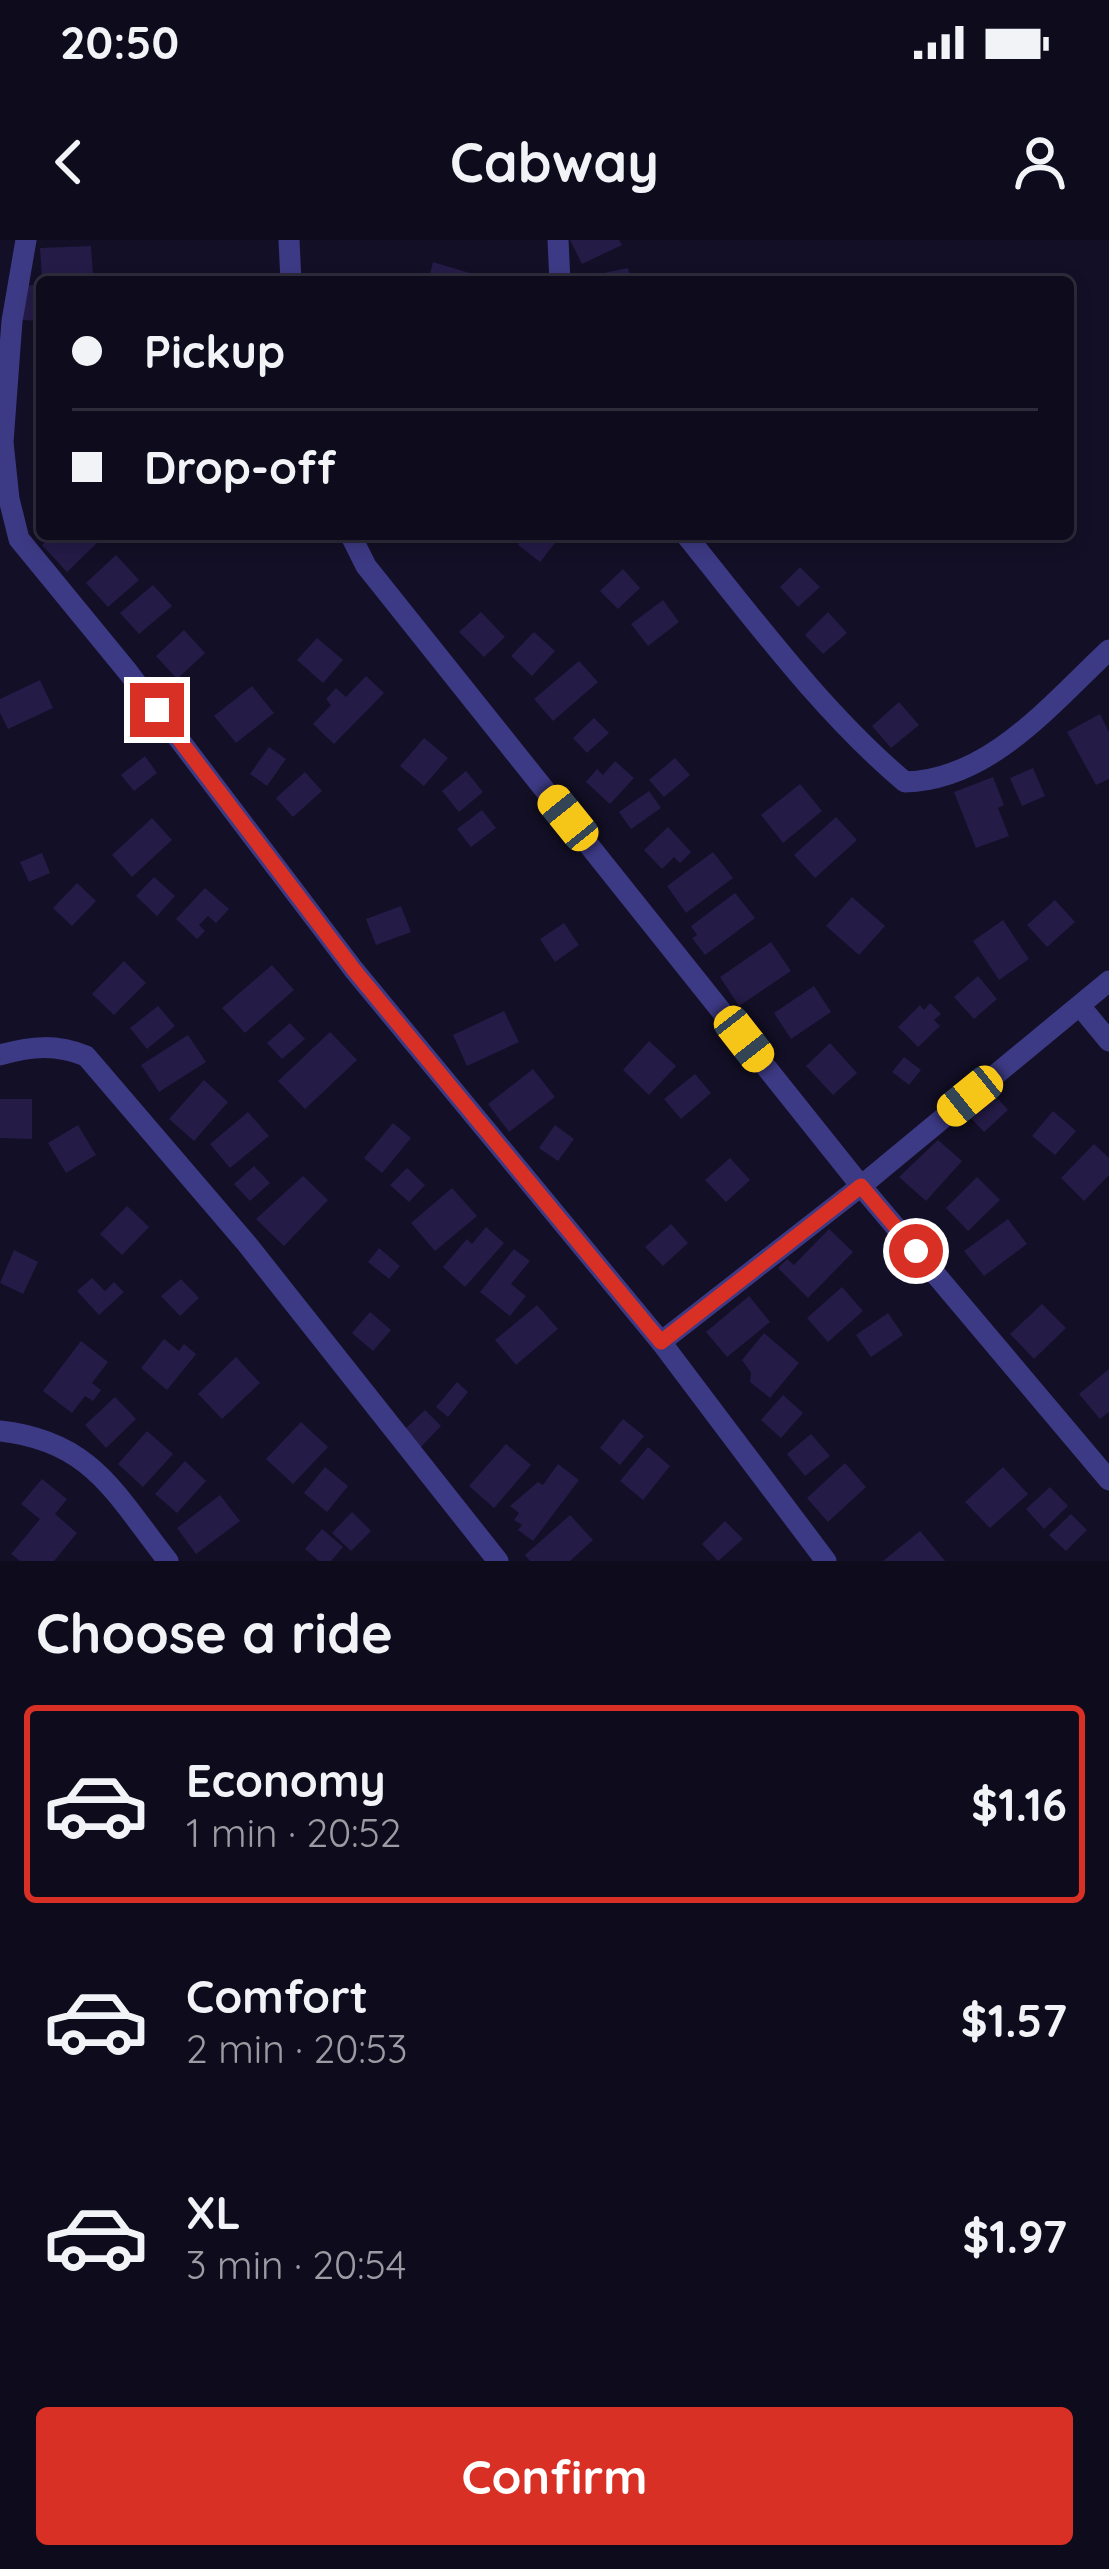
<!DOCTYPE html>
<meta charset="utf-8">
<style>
:root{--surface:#0e0b1c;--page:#171425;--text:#f1f3f6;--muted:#9b9ba3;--line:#2e2b3b;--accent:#d93025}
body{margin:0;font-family:Quicksand,sans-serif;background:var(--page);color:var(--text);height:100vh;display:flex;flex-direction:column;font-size:45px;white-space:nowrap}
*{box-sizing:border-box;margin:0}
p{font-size:39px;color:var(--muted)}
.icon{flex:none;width:66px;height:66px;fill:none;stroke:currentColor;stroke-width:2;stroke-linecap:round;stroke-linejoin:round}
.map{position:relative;height:1321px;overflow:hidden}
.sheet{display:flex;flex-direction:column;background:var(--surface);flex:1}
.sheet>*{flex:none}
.top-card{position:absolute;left:36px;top:36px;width:1038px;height:264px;border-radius:12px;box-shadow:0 6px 18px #0003,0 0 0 3px var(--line);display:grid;align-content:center;height:264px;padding:0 36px;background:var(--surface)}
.end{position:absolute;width:54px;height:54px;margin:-27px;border:15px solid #d93025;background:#fff;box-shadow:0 0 0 6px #fff}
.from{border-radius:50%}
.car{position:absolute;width:36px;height:72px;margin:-36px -18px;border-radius:15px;box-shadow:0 0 9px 3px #0007;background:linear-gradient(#f5c518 24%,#345 0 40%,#f5c518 0 76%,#345 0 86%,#f5c518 0)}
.top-card b{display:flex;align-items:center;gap:42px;height:114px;font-size:45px}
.top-card b+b{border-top:3px solid var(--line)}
.top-card i{width:30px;height:30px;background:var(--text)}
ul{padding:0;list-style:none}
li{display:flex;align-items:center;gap:36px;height:198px;margin:0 24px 18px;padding:0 12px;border:6px solid transparent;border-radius:12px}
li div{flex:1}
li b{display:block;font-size:45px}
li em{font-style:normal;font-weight:700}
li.on{border-color:var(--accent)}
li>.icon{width:108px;height:108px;stroke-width:1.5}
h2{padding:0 36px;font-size:54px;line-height:144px}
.action{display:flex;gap:24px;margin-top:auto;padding:24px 36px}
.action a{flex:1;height:138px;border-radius:12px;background:var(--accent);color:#fff;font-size:48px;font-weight:700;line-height:138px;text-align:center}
.status{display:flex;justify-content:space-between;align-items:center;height:84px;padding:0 60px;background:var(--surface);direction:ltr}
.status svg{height:33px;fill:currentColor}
header{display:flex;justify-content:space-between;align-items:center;height:156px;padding:0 36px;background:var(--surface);font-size:54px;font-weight:700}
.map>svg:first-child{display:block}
.building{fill:#241b47}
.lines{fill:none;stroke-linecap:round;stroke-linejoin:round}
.minor{stroke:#3d3a85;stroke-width:21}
.route{stroke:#d93025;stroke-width:15}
</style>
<div class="status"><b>20:50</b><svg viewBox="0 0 49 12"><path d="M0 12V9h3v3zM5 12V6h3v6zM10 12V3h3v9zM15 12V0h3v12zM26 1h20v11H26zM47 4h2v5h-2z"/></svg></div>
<header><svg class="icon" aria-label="back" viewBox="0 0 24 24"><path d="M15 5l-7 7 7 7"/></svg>Cabway<svg class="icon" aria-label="person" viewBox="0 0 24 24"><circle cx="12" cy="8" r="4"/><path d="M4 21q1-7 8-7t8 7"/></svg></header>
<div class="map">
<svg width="1109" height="1321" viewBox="0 0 1109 1321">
<rect width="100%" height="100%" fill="#130f26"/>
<g class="building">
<path d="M 570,0 L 619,0 L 622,5 L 582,24 Z"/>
<path d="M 91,6 L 93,37 L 42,39 L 40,8 Z"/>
<path d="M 433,22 L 473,34 L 470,42 L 428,42 Z"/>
<path d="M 628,28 L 631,42 L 571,42 L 570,40 Z"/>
<path d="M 25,45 L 42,46 L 42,81 L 23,80 Z"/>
<path d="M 54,294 L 90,294 L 98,302 L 67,332 L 42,305 Z"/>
<path d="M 526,294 L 554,294 L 559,298 L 540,322 L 518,305 Z"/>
<path d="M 116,315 L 139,340 L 108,367 L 86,343 Z"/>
<path d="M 800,327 L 820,347 L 798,367 L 780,347 Z"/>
<path d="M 623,329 L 640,348 L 618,369 L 600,351 Z"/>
<path d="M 153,345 L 172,366 L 139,394 L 120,373 Z"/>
<path d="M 663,360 L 679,382 L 648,406 L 631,384 Z"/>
<path d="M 481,372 L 505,397 L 484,417 L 459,392 Z"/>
<path d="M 828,372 L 847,393 L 823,414 L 805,395 Z"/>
<path d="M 184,390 L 205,413 L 177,439 L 156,416 Z"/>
<path d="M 534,392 L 555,411 L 532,436 L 511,416 Z"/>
<path d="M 317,398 L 343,420 L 323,443 L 297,420 Z"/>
<path d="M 579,421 L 598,442 L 553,481 L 534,459 Z"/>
<path d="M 366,436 L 384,453 L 334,504 L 313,484 L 331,465 L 326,459 L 336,448 L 346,457 Z"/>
<path d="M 40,440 L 53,468 L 8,489 L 0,473 L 0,459 Z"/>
<path d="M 252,446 L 274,473 L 236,503 L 214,476 Z"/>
<path d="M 899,462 L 919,485 L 891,508 L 872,486 Z"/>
<path d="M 1100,474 L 1109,492 L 1109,539 L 1096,545 L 1067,492 Z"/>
<path d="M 594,478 L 609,493 L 587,513 L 573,498 Z"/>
<path d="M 424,498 L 448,518 L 424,546 L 400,526 Z"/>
<path d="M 269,507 L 286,519 L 267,546 L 250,534 Z"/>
<path d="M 145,516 L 157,533 L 134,551 L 121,535 Z"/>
<path d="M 675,518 L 690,535 L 664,557 L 649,540 Z"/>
<path d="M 615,521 L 634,538 L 610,564 L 586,542 L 597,529 L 603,535 Z"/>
<path d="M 1033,528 L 1045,556 L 1022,566 L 1010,538 Z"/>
<path d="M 466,531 L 483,552 L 459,572 L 442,551 Z"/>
<path d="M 305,532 L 322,551 L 293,577 L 276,558 Z"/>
<path d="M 993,537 L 1004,565 L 998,568 L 1009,596 L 976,608 L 954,552 Z"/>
<path d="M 800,544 L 822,571 L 783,603 L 761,575 Z"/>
<path d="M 649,551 L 661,568 L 631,589 L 619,572 Z"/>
<path d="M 482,570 L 496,588 L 471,607 L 457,589 Z"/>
<path d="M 836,577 L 857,600 L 815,638 L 794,615 Z"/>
<path d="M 152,578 L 172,600 L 132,637 L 112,615 Z"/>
<path d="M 668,587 L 691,612 L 680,623 L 674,617 L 662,629 L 644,610 Z"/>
<path d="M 713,612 L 733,638 L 686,673 L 667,646 Z"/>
<path d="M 42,613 L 50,633 L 29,642 L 20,622 Z"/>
<path d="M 154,637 L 175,656 L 157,676 L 136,656 Z"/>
<path d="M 77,643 L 96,661 L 72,686 L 53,668 Z"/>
<path d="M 205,648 L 229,669 L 216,683 L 208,676 L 199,685 L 205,691 L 197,699 L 176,679 Z"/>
<path d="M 735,653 L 755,678 L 705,715 L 692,698 L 697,695 L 691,686 Z"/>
<path d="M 852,657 L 885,686 L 859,715 L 826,686 Z"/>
<path d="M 1055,660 L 1075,682 L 1047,707 L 1027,685 Z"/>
<path d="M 401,666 L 411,692 L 376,705 L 366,679 Z"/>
<path d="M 1003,680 L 1029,719 L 999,740 L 973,701 Z"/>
<path d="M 564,683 L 579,705 L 555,722 L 540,699 Z"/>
<path d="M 771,702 L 791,731 L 739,766 L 720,737 Z"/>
<path d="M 124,721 L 146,743 L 114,775 L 92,754 Z"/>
<path d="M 272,725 L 294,750 L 245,793 L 222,768 Z"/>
<path d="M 978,736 L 997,759 L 974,779 L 954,757 Z"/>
<path d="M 814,746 L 831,772 L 791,799 L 774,773 Z"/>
<path d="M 930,763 L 941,774 L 934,780 L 940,786 L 918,807 L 898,787 L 920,765 L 924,770 Z"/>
<path d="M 158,766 L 175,786 L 147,809 L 130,788 Z"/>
<path d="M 504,771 L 519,802 L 467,826 L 453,795 Z"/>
<path d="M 290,783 L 305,799 L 282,819 L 267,803 Z"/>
<path d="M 330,792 L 357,820 L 305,869 L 278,841 Z"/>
<path d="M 188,795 L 206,822 L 159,852 L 141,825 Z"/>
<path d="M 649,801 L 676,826 L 649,855 L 623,830 Z"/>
<path d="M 830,803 L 857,833 L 833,855 L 806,826 Z"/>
<path d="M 904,817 L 921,830 L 909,845 L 892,832 Z"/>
<path d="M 533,829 L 555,857 L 509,892 L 488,864 Z"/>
<path d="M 695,834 L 711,853 L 681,879 L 664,859 Z"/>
<path d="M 204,840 L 228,862 L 194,901 L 169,879 Z"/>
<path d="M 991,851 L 1008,870 L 984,892 L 967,874 Z"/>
<path d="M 0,859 L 32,859 L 32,899 L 0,898 Z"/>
<path d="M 1053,871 L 1076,891 L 1055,915 L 1032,896 Z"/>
<path d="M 248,872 L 269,896 L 230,928 L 210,904 Z"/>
<path d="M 393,883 L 411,898 L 382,933 L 364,918 Z"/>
<path d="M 78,885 L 96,915 L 66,933 L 48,903 Z"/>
<path d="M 555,885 L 574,899 L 558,921 L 539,908 Z"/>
<path d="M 938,900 L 962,921 L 926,961 L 899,937 Z"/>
<path d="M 1094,904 L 1109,918 L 1109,935 L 1084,961 L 1061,938 Z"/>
<path d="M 730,918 L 750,940 L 726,962 L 705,940 Z"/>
<path d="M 254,926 L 270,943 L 250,961 L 234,944 Z"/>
<path d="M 407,928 L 425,945 L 409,962 L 390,945 Z"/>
<path d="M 303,936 L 328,960 L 284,1006 L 256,979 Z"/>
<path d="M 977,937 L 1000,960 L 968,991 L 946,968 Z"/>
<path d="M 452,948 L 477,976 L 435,1011 L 411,983 Z"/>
<path d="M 127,966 L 149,987 L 122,1015 L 100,994 Z"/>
<path d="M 1008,979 L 1027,1004 L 984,1036 L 964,1011 Z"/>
<path d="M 671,984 L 688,1003 L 663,1026 L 645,1007 Z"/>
<path d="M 486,987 L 504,1003 L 465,1047 L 443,1027 L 467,999 L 472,1004 Z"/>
<path d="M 829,989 L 853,1012 L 808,1058 L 778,1028 L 787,1019 L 794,1025 Z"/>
<path d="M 379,1008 L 400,1026 L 389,1039 L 368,1022 Z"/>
<path d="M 514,1009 L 530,1021 L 511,1044 L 526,1056 L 510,1076 L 480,1052 Z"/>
<path d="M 14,1010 L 38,1022 L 23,1054 L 0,1043 Z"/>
<path d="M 92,1038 L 105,1051 L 114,1042 L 124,1052 L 99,1075 L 77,1051 Z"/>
<path d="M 181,1039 L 199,1058 L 180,1076 L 161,1056 Z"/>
<path d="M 842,1047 L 863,1071 L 828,1102 L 807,1078 Z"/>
<path d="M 749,1056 L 770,1082 L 727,1117 L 706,1092 Z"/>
<path d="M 1042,1064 L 1066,1088 L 1034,1119 L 1010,1094 Z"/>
<path d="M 537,1065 L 558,1089 L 516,1125 L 495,1100 Z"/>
<path d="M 370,1072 L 391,1090 L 373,1111 L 352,1093 Z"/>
<path d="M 888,1073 L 903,1095 L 871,1117 L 856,1095 Z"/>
<path d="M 764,1093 L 799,1123 L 770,1158 L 750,1142 L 751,1133 L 742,1120 Z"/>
<path d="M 164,1099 L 179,1111 L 184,1104 L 196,1114 L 167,1150 L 141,1128 Z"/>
<path d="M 81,1101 L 108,1122 L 92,1143 L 101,1150 L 93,1161 L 85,1156 L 72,1173 L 43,1151 Z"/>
<path d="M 236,1117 L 260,1143 L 222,1179 L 198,1154 Z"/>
<path d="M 1109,1129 L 1109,1172 L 1100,1179 L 1079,1154 Z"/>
<path d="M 457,1142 L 468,1152 L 448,1177 L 436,1167 Z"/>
<path d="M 783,1155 L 803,1173 L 781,1198 L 761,1180 Z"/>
<path d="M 115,1157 L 136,1179 L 106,1208 L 85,1185 Z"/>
<path d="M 425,1170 L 441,1186 L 418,1210 L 401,1193 Z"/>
<path d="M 623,1179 L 644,1196 L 620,1225 L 600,1208 Z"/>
<path d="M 301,1182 L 328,1207 L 293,1244 L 266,1219 Z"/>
<path d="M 147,1191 L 173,1214 L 143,1247 L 118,1224 Z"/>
<path d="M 811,1194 L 830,1216 L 805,1236 L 787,1214 Z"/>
<path d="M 506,1204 L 531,1225 L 494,1268 L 469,1246 Z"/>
<path d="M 648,1207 L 670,1226 L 643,1260 L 620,1241 Z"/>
<path d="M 185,1221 L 206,1241 L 177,1273 L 155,1254 Z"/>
<path d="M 845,1223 L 866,1247 L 828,1282 L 807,1258 Z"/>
<path d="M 558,1224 L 579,1240 L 533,1301 L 518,1290 L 522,1285 L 514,1280 L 519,1273 L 510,1266 L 538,1242 L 543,1245 Z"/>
<path d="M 325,1227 L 348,1246 L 327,1272 L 304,1253 Z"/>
<path d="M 1003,1227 L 1028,1254 L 990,1288 L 965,1262 Z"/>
<path d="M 42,1239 L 67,1259 L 55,1274 L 77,1293 L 54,1321 L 20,1321 L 11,1314 L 40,1279 L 21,1264 Z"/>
<path d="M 1050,1247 L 1068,1266 L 1044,1289 L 1026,1269 Z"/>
<path d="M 220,1255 L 240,1281 L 196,1314 L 177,1288 Z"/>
<path d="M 352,1272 L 371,1291 L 351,1311 L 332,1293 Z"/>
<path d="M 1071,1274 L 1087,1290 L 1066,1311 L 1049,1295 Z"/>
<path d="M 570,1275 L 593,1300 L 570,1321 L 530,1321 L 525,1315 Z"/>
<path d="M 725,1281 L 743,1299 L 718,1321 L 702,1304 Z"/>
<path d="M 322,1289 L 343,1307 L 331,1321 L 319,1321 L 305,1309 Z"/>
<path d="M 920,1291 L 945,1321 L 883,1321 Z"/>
</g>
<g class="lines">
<g class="minor">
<path d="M 26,0 L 12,81 L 3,202 L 9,259 L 19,299 L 128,432 L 354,730 L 661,1102 L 826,1321"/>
<path d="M 289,0 L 291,42"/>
<path d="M 558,0 L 560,42"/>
<path d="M 350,294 L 366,326 L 861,946 L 1109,1240"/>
<path d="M 685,294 C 753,378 822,472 905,542 C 990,540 1051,464 1109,410"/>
<path d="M 1080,766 L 1109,801"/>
<path d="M 0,815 C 32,806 56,804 86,816 L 247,1004 L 498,1321"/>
<path d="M 661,1102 L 861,946 L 1109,741"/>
<path d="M 0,1191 C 92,1201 115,1254 168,1321"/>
</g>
</g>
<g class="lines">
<path class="route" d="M 157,470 L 354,730 L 661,1102 L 861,946 L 916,1011"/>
</g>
</svg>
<i class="end from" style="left:916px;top:1011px"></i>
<i class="end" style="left:157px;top:470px"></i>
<i class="car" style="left:568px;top:578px;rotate:321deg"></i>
<i class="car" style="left:744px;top:799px;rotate:142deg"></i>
<i class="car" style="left:970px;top:856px;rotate:231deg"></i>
<div class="top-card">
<b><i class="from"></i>Pickup</b>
<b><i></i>Drop-off</b>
</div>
</div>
<section class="sheet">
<h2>Choose a ride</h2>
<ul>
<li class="on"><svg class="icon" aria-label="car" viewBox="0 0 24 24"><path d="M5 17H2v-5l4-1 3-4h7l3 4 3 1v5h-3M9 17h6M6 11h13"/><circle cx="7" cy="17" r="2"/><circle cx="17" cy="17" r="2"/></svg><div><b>Economy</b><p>1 min · 20:52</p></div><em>$1.16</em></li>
<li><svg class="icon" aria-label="car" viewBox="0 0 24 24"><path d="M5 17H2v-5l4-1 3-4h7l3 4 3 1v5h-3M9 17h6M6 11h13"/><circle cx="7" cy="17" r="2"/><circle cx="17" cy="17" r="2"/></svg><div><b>Comfort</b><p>2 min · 20:53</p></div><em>$1.57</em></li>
<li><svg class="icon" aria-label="car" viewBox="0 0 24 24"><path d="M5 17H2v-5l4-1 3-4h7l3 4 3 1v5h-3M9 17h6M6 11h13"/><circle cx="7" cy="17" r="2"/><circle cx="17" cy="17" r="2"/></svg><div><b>XL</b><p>3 min · 20:54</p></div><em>$1.97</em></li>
</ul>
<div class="action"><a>Confirm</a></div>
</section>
